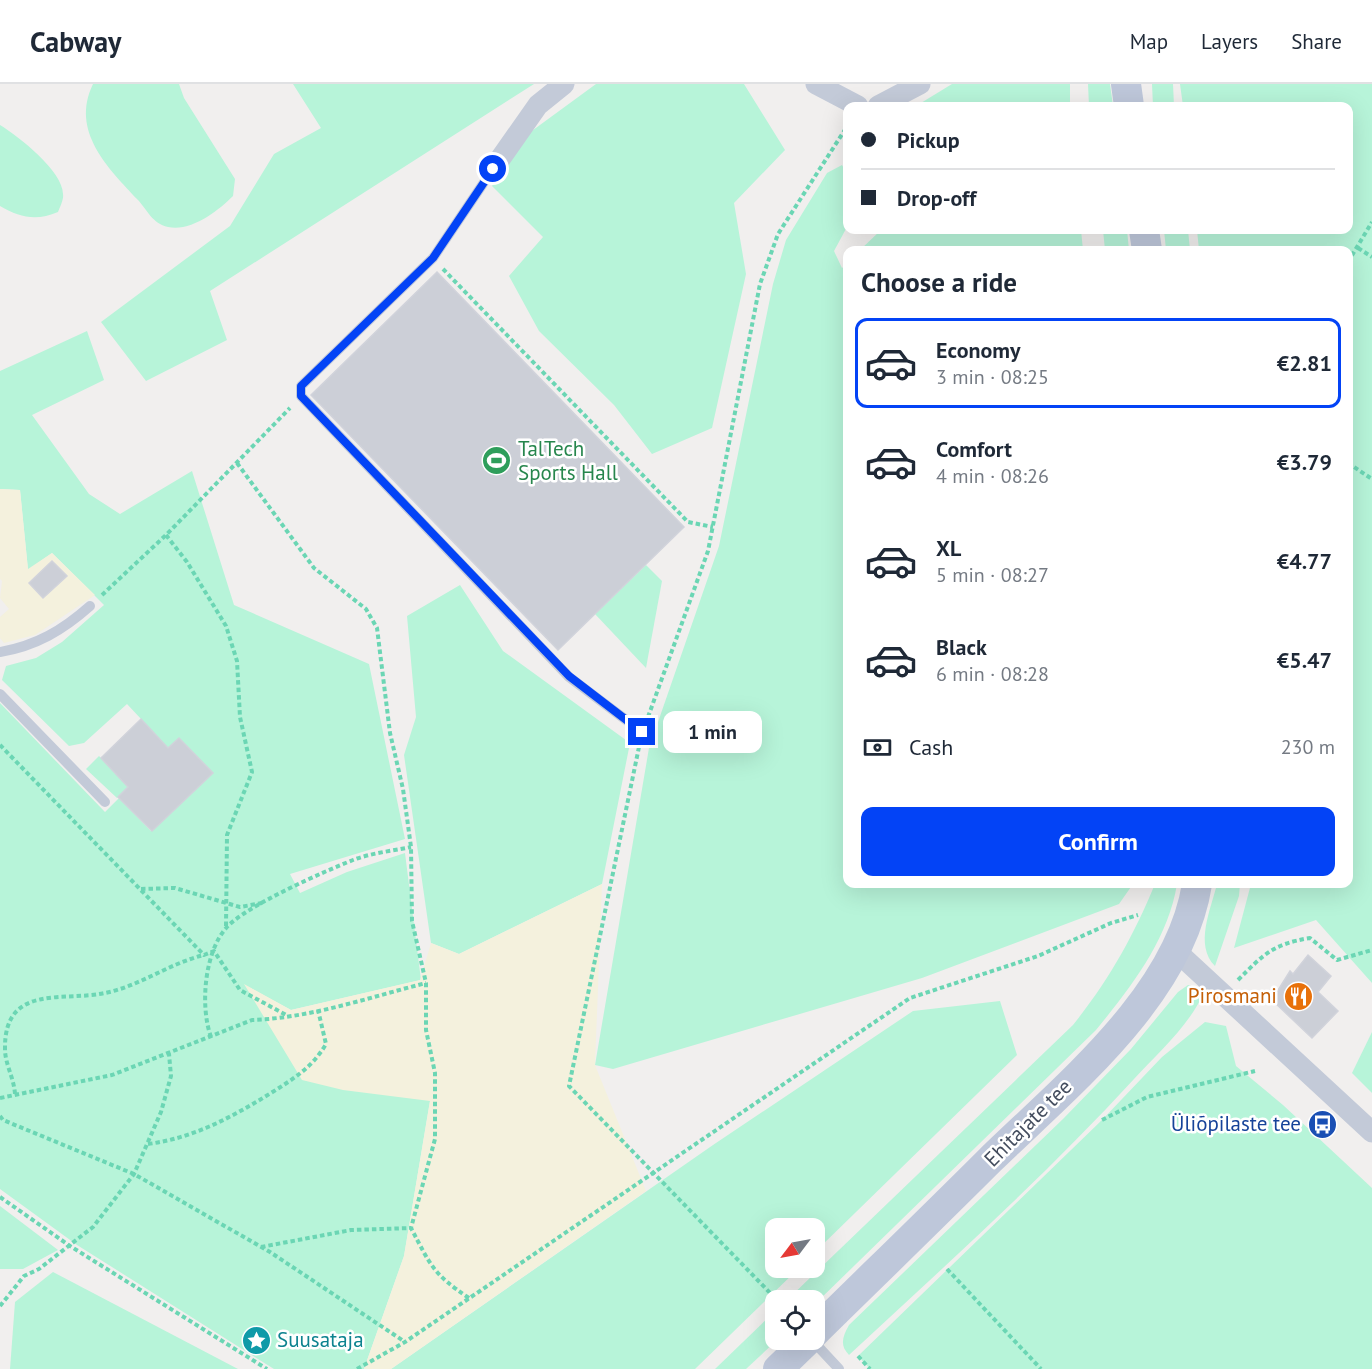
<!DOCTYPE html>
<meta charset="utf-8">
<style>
:root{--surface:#fff;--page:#f2f2f3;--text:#1f2937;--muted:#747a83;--line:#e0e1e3;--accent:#0343f6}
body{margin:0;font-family:"PT Sans",sans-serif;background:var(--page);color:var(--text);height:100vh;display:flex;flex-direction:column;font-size:22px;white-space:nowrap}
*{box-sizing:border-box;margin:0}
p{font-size:20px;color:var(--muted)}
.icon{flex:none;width:33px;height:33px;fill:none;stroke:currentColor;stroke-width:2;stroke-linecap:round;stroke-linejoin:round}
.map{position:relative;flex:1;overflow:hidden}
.drawer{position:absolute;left:843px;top:162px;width:510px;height:642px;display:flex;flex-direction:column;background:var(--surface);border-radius:12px;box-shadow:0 6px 24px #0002}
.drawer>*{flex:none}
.top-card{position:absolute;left:843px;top:18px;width:510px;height:132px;border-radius:12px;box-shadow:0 6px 24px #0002;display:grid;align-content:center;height:132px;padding:0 18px;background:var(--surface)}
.needle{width:39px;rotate:238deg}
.buttons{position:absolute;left:765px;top:1134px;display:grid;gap:12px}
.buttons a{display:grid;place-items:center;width:60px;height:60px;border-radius:12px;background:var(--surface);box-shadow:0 6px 24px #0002;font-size:30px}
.end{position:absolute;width:27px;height:27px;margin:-14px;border:8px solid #0343f6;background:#fff;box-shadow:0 0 0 3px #fff}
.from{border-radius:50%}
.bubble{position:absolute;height:42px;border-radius:12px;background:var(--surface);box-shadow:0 6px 24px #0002;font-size:20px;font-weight:700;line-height:42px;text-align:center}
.top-card b{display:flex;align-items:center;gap:21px;height:57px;font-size:22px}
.top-card b+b{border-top:2px solid var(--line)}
.top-card i{width:15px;height:15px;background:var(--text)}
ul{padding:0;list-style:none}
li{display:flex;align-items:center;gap:18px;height:90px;margin:0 12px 9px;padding:0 6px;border:3px solid transparent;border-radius:12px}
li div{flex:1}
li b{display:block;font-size:22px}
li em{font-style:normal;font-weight:700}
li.on{border-color:var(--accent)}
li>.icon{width:54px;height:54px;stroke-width:1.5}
h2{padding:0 18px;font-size:27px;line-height:72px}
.pay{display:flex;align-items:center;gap:15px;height:66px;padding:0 18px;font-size:22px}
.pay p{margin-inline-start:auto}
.primary-button{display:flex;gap:12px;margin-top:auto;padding:12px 18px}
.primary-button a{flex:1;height:69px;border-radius:12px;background:var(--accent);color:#fff;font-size:24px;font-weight:700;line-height:69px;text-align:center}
header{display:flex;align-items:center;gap:36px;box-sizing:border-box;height:84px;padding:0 30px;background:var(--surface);border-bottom:2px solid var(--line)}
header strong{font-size:28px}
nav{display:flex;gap:33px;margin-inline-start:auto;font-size:21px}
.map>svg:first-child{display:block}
.green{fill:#b7f4d9}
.sand{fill:#f4f1dd}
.building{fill:#cccfd7;stroke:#d1d3db;stroke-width:1.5}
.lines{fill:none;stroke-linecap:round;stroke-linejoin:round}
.path{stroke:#6bd6b4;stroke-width:4;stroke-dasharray:4.5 3;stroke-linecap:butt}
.lane{stroke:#c3cad8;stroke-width:10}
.street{stroke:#c3cad8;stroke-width:21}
.secondary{stroke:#bec7da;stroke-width:30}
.route{stroke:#0343f6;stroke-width:8}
.labels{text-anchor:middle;stroke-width:5;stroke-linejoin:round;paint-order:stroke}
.leisure-label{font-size:21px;fill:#27864d;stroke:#fff;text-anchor:start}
.food-label{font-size:21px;fill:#c56008;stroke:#fff;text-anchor:end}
.street-label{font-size:21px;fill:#444d5e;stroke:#fff}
.transit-label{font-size:21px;fill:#164399;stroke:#fff;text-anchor:end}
.culture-label{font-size:21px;fill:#0d838f;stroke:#fff;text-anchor:start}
</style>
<header>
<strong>Cabway</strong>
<nav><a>Map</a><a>Layers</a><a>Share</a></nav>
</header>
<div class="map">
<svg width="1372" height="1285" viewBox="0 0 1372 1285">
<rect width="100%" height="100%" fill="#f1efee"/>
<g class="green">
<path d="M 93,0 L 179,0 L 184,14 L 235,95 L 233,112 C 218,127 191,148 168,143 C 152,139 148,127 138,116 C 108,84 70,47 93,0 Z"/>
<path d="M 293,0 L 534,0 L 210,207 L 227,256 L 146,297 L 101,238 L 230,142 L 274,70 L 321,44 Z"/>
<path d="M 596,0 L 744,0 L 785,66 L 734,119 L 746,190 L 712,344 L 652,370 L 614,321 L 539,247 L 509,192 L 543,153 L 492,102 L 529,49 Z"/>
<path d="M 952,0 L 1070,0 L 1070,22 L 916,22 Z"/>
<path d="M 1088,0 L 1110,0 L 1113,22 L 1089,22 Z"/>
<path d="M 1152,0 L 1173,0 L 1174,22 L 1153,22 Z"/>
<path d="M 1180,0 L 1372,0 L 1372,899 L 1316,836 L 1234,864 L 1251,800 L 1348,800 L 1348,166 L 1199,166 L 1197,146 L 1348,146 L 1348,22 L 1183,22 Z"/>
<path d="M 0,41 C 18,52 63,87 63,110 C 64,115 60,123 58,128 C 37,137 20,134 0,122 Z"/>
<path d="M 842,81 L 847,90 L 847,143 L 834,167 L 842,184 L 848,179 L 848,800 L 1133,800 L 1119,820 L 922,894 L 613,985 L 595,981 L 649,664 L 719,462 L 773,200 L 786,156 L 827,89 Z"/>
<path d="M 881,146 L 1081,146 L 1083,166 L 860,166 Z"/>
<path d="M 1103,146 L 1127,146 L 1129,166 L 1105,166 Z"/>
<path d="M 1164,146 L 1188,146 L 1190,166 L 1166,166 Z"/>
<path d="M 87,247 L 104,296 L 32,331 L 89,410 L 120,430 L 192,387 L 234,521 L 369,580 L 405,755 L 290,790 L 300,809 L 347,788 L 405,769 L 421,896 L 291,926 L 245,901 L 430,1017 L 404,1172 L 364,1285 L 274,1285 L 77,1161 L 0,1105 L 0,619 L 105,728 L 119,714 L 151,747 L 213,689 L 179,654 L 117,714 L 86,685 L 99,672 L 116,689 L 156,651 L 127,620 L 84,659 L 69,662 L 2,596 L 6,582 L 36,574 L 62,558 L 104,521 L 52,469 L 28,486 L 20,406 L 0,405 L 0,287 Z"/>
<path d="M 646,481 L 662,497 L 646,584 L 595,530 Z"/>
<path d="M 460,501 L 503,567 L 630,659 L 602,800 L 459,870 L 431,859 L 404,671 L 416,633 L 407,532 Z"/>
<path d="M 1155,800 L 1177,800 C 1168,856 1131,903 1096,946 L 815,1220 L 814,1216 L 787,1216 L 1073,941 C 1109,896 1133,853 1155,800 Z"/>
<path d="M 1217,800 L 1240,800 L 1239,812 L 1215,882 C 1194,861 1211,825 1217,800 Z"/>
<path d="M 1188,901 L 1205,906 C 1191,940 1158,969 1134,995 C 1045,1092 946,1181 849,1271 C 839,1261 843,1252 849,1241 L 1063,1035 L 1131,965 L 1178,908 Z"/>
<path d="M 1000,917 L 1017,971 L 815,1168 L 814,1144 L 776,1144 L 776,1184 L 799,1184 L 695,1285 L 391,1285 L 713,1061 L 913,927 Z"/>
<path d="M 1205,938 L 1226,942 L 1236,982 L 1283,1021 L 1372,1104 L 1372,1285 L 870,1285 L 858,1272 L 1102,1036 L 1162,973 Z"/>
<path d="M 1372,948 L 1372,1009 L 1352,989 Z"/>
<path d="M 0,1122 L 58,1166 L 23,1185 L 0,1185 Z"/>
<path d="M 53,1188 L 238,1285 L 10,1285 L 15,1218 Z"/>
<path d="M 775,1227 L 777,1256 L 746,1285 L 715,1285 Z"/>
</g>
<g class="sand">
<path d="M 0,405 L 20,406 L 28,485 L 52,469 L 95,511 L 35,551 L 4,559 L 0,554 L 0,533 L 9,525 L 0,514 L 2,497 L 0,495 Z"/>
<path d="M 602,800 L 595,981 L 646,1107 L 391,1285 L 364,1285 L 404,1172 L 430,1017 L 343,1006 L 302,996 L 244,900 L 291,926 L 420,896 L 431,859 L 459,870 Z"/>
</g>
<g class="building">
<path d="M 437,188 L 684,443 L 558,566 L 311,311 Z"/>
<path d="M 52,477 L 67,492 L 43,514 L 29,499 Z"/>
<path d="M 141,635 L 168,664 L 179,654 L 213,689 L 152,747 L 118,713 L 128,703 L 101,674 Z"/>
<path d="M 1308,871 L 1331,892 L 1318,908 L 1338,927 L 1312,954 L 1272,916 L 1290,887 L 1293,890 Z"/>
</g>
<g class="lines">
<g class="path">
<path d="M 1358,164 L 1372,173"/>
<path d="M 1348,178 L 1372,138"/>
<path d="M 443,185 L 688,438 L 713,443"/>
<path d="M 237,379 L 314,484 L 366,525 L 377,544 L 390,649 L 403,705 L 411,763 L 412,837 L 426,899 L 426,946 L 435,989 L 435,1055 L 411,1144 C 431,1182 433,1190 469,1214"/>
<path d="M 1348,379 L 1372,395"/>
<path d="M 166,451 L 187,478 L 226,542 L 237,577 L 240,633 L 252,688 L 227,751 L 226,843"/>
<path d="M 102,511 L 166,451 L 290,324"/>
<path d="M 648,633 L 708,467 L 760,200 L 778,150 L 848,41"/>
<path d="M 0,661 L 204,871 L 214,867 L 240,906 L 288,932"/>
<path d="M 639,663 L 569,1002 L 777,1216"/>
<path d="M 141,805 L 175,804 L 240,823 L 262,819"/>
<path d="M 1238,896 C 1264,870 1273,860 1310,854 L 1337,876 L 1372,866"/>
<path d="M 211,953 C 200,923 204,868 227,843 C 246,822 325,787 353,776 C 371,769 392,767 411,763"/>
<path d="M 15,1010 C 14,994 5,980 5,965 C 4,899 64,918 105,909 C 140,902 170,879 204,871"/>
<path d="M 0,1014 L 112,991 L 252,936 C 311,934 370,913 426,899"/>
<path d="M 0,1032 L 3,1036 L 134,1090 L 270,1168 L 405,1258"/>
<path d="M 1102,1036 L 1147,1013 L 1255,987"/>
<path d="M 148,1060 C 194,1054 232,1033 271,1009 C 293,995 312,984 326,960 L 318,926"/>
<path d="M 0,1113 L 70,1162 L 267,1285"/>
<path d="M 261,1163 L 351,1146 L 411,1144"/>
<path d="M 947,1185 L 1041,1285"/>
<path d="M 0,1222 L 24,1192 L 39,1185 L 93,1143 L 134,1090 L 161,1028 L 171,992 L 169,970"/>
<path d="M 858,1272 L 870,1285"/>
<path d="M 357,1285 L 405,1258 L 910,914 L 1038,872 L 1111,839 L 1138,831"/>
</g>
<g class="lane">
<path d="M 493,85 L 433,174 L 301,302 L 301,312 L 569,593 L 642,648"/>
<path d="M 0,568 C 36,562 63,546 90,522"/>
<path d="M 0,610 L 105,718"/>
<path d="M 812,1256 L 839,1285"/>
</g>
<g class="street">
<path d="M 816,0 L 858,22"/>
<path d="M 878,22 L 920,0"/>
<path d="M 493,85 L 538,21 L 564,0"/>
<path d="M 1175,866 L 1372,1048"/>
</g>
<g class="secondary">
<path d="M 1126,0 L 1129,22"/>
<path d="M 1144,146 L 1147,166"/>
<path d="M 814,1249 C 873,1191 932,1134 990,1076 C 1067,1001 1180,911 1197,800"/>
<path d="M 778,1285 L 808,1256"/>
</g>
</g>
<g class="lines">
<path class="route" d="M 493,85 L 433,174 L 301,302 L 301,312 L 569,592 L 642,648"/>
</g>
<defs>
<symbol id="stadium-disc" viewBox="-11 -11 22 22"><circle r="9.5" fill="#2e9e5b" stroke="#fff"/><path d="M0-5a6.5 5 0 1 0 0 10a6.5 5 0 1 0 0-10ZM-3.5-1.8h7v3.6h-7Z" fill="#fff"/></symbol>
<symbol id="restaurant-disc" viewBox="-11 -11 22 22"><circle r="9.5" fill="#e8710a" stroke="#fff"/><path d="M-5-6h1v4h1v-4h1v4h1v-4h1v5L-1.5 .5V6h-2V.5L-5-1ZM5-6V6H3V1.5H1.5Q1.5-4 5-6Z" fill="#fff"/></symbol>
<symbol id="bus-disc" viewBox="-11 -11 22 22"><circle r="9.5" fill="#1a4fb4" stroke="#fff"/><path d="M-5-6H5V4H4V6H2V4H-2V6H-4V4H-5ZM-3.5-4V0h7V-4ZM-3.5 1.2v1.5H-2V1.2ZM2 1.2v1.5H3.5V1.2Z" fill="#fff"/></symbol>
<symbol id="sight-disc" viewBox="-11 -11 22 22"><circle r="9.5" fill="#0f9aa8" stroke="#fff"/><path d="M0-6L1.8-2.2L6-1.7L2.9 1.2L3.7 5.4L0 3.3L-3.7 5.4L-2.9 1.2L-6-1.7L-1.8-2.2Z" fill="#fff"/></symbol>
</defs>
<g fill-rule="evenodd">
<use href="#stadium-disc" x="480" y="360" width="33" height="33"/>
<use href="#restaurant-disc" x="1282" y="896" width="33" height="33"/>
<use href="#bus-disc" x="1306" y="1024" width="33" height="33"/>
<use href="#sight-disc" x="240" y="1240" width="33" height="33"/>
</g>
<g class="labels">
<g class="leisure-label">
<text x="518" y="372">TalTech<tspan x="518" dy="24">Sports Hall</tspan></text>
</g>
<g class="food-label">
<text x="1277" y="919">Pirosmani</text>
</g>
<g class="street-label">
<text transform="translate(1028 1039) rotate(-45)" y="7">Ehitajate tee</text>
</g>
<g class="transit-label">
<text x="1301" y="1047">Üliõpilaste tee</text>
</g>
<g class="culture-label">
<text x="277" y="1263">Suusataja</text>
</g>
</g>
</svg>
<div class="buttons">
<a><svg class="needle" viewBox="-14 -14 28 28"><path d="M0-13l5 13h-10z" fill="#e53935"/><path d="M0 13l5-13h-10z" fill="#747a83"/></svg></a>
<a><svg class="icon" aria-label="locate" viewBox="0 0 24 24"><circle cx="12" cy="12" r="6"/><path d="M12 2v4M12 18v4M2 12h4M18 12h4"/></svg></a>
</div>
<i class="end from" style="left:493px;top:85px"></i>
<i class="end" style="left:642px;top:648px"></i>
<div class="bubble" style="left:663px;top:627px;width:99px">1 min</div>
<div class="top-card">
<b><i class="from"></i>Pickup</b>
<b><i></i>Drop-off</b>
</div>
<section class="drawer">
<h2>Choose a ride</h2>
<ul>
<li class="on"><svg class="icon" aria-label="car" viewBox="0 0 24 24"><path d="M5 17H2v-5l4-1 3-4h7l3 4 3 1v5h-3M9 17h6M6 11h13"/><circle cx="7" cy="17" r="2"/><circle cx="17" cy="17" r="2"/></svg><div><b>Economy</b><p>3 min · 08:25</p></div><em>€2.81</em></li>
<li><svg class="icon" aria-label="car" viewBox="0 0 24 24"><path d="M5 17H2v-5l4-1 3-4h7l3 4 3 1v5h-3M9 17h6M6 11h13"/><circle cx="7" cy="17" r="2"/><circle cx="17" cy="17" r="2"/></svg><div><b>Comfort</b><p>4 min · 08:26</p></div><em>€3.79</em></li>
<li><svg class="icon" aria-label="car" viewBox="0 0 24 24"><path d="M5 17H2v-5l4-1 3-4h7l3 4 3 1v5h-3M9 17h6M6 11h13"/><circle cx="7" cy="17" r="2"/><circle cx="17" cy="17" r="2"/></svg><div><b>XL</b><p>5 min · 08:27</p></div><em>€4.77</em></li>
<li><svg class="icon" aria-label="car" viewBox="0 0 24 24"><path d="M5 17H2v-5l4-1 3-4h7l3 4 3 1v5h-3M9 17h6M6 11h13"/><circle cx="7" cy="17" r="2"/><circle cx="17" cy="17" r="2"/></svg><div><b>Black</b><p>6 min · 08:28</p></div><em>€5.47</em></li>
</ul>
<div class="pay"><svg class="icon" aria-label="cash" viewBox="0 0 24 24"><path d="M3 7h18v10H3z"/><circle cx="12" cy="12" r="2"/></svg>Cash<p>230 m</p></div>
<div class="primary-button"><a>Confirm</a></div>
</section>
</div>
